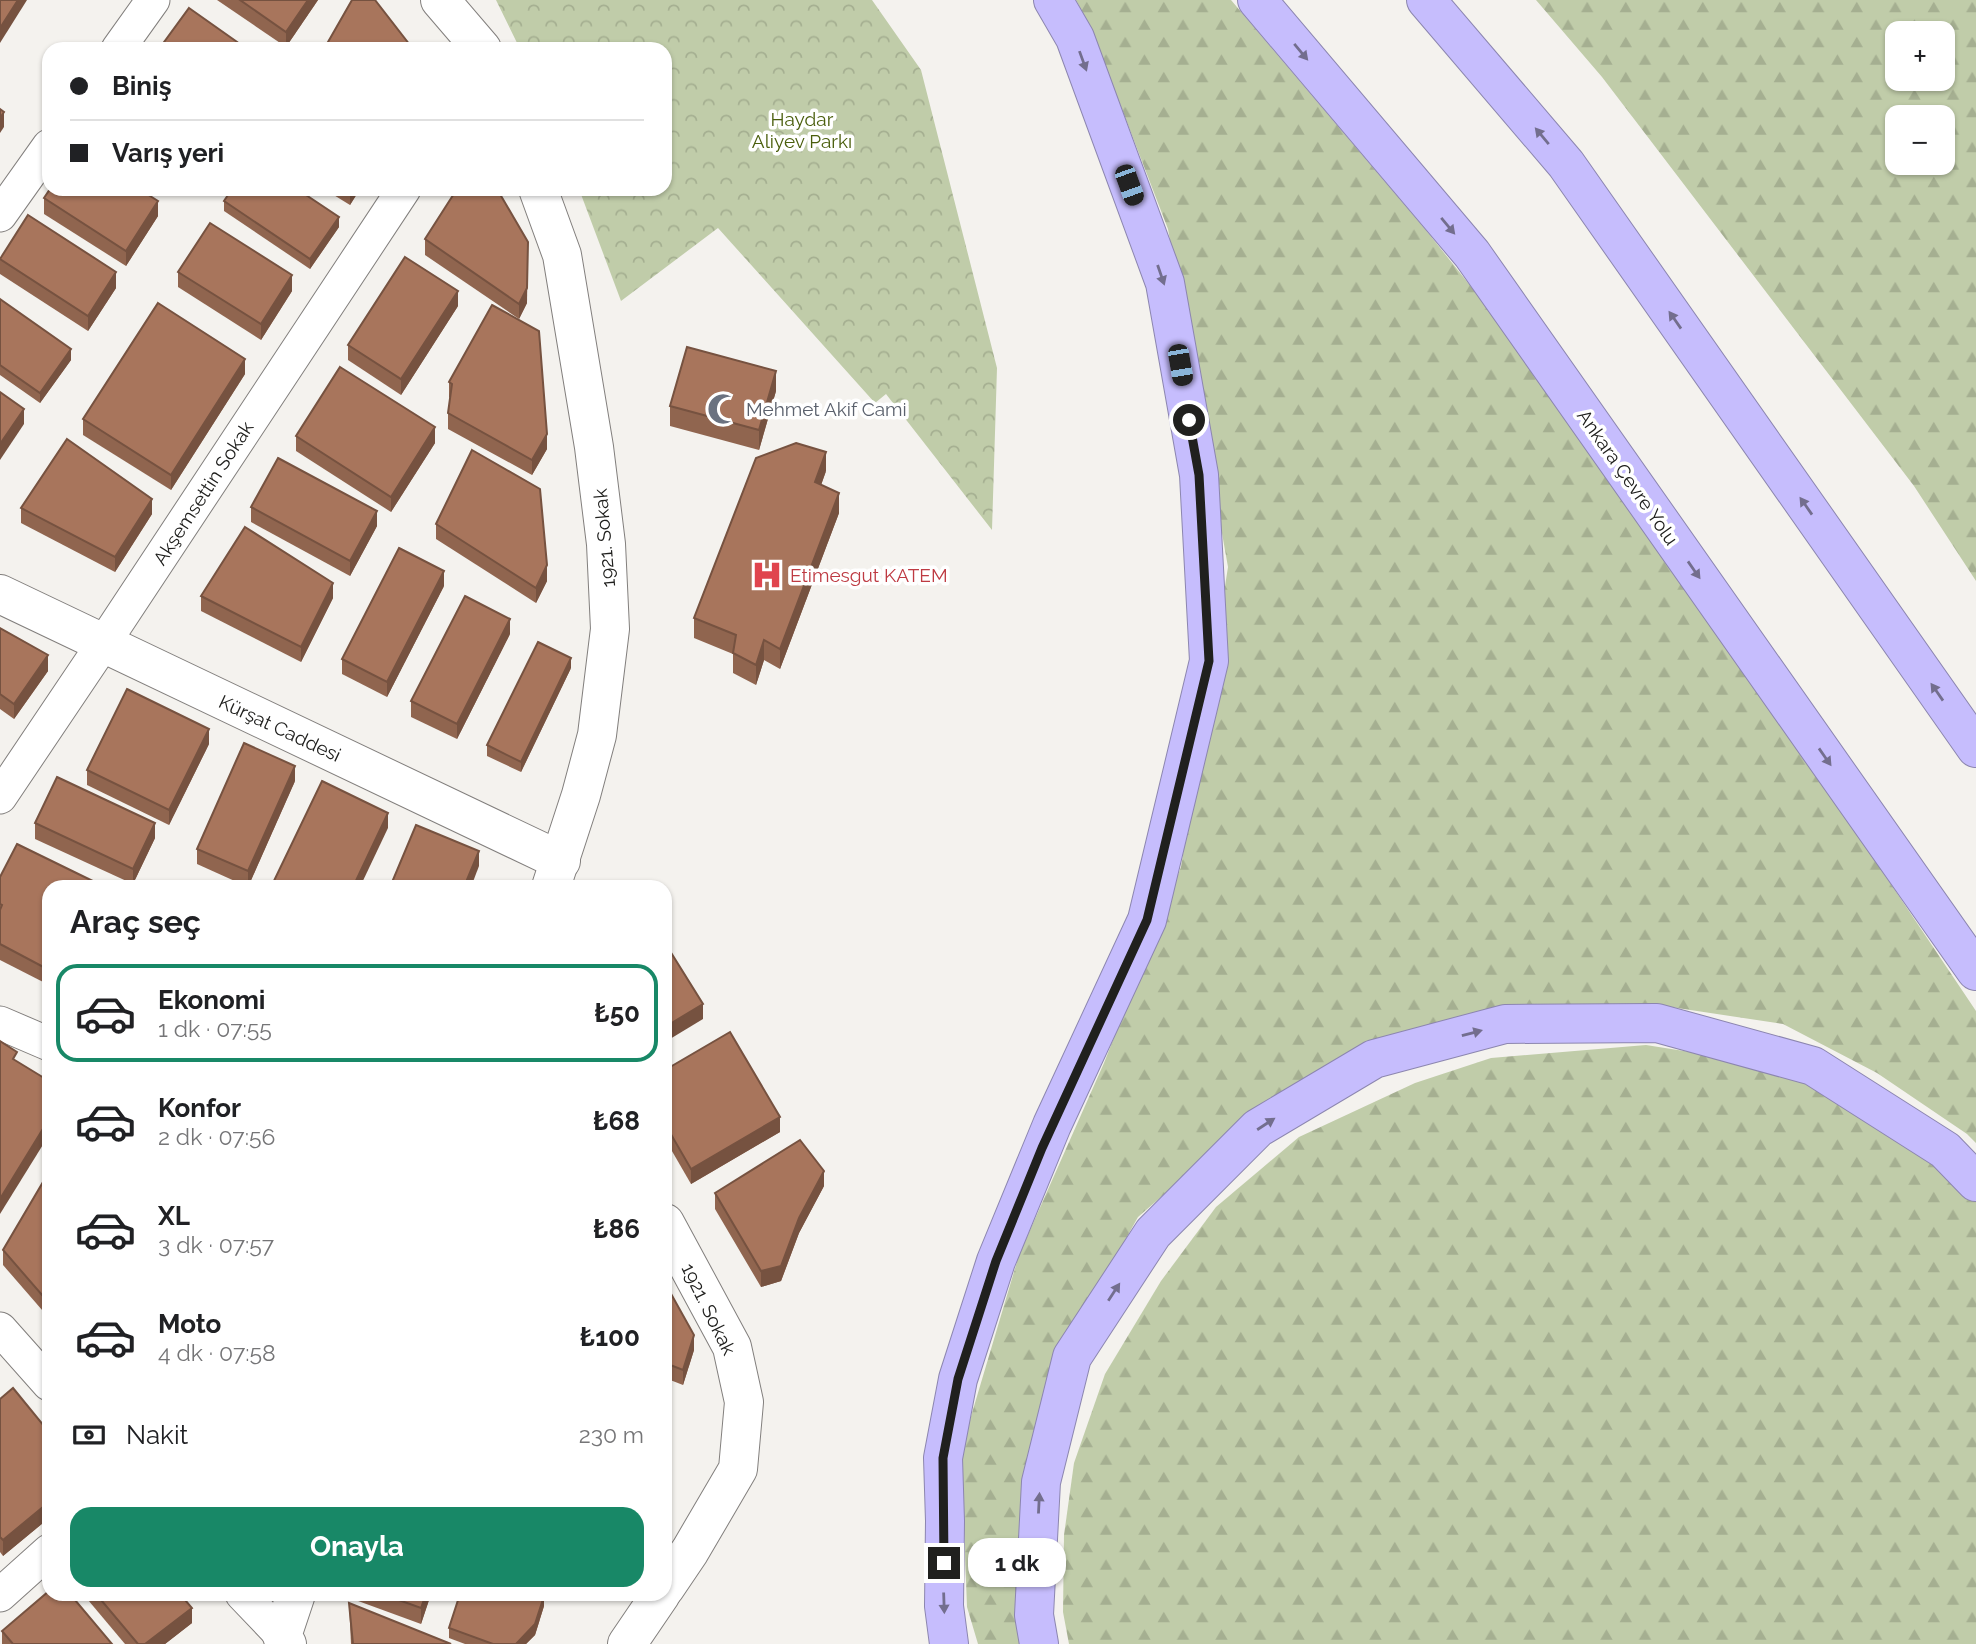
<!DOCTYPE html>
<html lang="tr">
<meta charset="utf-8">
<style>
:root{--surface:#fff;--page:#f6f6f6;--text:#202124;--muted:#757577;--line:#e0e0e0;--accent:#188867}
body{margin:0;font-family:Raleway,sans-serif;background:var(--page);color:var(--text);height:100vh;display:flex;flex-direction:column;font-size:26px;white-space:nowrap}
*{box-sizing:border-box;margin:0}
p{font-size:23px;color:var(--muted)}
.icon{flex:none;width:38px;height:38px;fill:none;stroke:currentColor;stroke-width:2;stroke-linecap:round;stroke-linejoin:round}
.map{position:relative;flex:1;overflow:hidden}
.drawer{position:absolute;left:42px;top:880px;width:630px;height:721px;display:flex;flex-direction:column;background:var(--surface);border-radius:21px;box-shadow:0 2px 5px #0004}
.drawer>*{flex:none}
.guide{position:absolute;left:42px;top:42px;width:630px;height:154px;border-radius:21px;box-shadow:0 2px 5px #0004;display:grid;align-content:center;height:154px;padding:0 28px;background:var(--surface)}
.tools{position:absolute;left:1885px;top:21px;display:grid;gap:14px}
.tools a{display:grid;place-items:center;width:70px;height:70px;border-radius:14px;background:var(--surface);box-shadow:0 2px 5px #0004;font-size:35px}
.end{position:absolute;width:32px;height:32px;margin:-16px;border:9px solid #20201e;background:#fff;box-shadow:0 0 0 4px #fff}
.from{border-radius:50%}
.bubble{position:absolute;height:49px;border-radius:21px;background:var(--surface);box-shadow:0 2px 5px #0004;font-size:23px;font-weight:700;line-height:49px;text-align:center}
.car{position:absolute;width:21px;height:42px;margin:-21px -10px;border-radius:9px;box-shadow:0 0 5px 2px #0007;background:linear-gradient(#222 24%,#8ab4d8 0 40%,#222 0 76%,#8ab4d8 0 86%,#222 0)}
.guide b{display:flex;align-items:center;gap:24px;height:66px;font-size:26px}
.guide b+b{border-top:2px solid var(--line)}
.guide i{width:18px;height:18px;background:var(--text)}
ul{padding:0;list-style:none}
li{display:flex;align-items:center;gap:21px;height:98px;margin:0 14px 10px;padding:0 14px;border:4px solid transparent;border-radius:21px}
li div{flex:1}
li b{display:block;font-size:26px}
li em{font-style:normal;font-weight:700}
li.on{border-color:var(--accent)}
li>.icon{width:63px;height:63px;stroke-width:1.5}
h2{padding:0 28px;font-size:32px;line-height:84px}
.pay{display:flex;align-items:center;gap:18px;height:77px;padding:0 28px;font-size:26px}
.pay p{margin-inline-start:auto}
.cta{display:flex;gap:14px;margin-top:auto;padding:14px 28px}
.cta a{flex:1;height:80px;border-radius:21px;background:var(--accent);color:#fff;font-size:28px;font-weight:700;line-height:80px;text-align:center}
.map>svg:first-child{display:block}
.forest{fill:url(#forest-firs);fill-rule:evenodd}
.park{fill:url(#park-crowns)}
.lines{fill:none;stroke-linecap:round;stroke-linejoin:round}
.minor-casing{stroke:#827f7d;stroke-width:35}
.tertiary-casing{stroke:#827f7d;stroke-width:40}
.motorway-casing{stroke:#8c86af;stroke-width:40}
.minor{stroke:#fff;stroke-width:33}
.tertiary{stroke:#fff;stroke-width:38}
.motorway{stroke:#c6bdfd;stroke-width:38}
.wall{fill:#90654f}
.shaded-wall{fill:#765240}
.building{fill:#a8755c;stroke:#765240;stroke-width:2}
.oneway{fill:#736e8e}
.route{stroke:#20201e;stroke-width:9}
.labels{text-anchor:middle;stroke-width:7;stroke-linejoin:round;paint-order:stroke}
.park-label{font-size:19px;fill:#4a5e0c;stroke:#fff}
.worship-label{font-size:19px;fill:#5b616d;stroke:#fff;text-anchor:start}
.street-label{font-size:19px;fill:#20201e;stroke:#fff}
.health-label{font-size:19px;fill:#be3a42;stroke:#fff;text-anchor:start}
</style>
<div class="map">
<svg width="1976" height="1644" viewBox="0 0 1976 1644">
<defs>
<pattern id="forest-firs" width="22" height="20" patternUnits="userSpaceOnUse" patternTransform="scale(1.75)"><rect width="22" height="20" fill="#c0cca9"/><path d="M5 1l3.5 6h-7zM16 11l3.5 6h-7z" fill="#a5af91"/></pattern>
<pattern id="park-crowns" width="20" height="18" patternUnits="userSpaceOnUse" patternTransform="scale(1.75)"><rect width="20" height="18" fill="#c0cca9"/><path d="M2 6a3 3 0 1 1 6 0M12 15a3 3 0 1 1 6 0" fill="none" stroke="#a5af91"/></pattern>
</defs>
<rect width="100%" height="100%" fill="#f4f2ee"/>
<g class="forest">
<path d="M 1076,0 L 1231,0 L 1425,229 L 1508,333 L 1801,750 L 1976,1011 L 1976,1143 L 1967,1134 L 1877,1073 L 1783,1024 L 1664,1006 L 1503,1012 L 1255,1115 L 1138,1217 L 1061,1355 L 1032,1644 L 978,1644 L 967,1607 L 961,1450 L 1019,1255 L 1104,1063 L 1181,867 L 1228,567 L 1168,229 L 1090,26 Z"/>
<path d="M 1536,0 L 1976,0 L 1976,581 L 1914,486 L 1602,77 ZM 1897,33 L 1942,33 L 1942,79 L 1897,79 ZM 1897,117 L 1942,117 L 1942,163 L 1897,163 Z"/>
<path d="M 1646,1045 L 1741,1060 L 1832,1087 L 1976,1196 L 1976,1644 L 1069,1644 L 1063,1612 L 1064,1535 L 1074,1463 L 1105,1374 L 1161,1281 L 1216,1207 L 1299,1137 L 1415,1083 L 1491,1058 Z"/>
</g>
<path class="park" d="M 496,0 L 872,0 L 921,70 L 997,368 L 992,530 L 886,394 L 875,403 L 718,228 L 621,301 L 579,189 L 665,189 L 665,49 L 520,49 Z"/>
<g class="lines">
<defs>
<g id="minor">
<path d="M 118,49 L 153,0"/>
<path d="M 0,215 L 49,146"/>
<path d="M 0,797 L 103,644 L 404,189"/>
<path d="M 0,1023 L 49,1044"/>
<path d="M 0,1329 L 49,1384"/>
<path d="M 242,1594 L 282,1636"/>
<path d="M 0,1595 L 49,1551"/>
</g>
<g id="tertiary">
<path d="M 440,0 L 482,49"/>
<path d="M 538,189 L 562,255 L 594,447 L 606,544 L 610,629 L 597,735 L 581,795 L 551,887"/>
<path d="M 0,594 L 561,861"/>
<path d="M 665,1223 L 732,1347 L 744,1402 L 738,1469 L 690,1551 L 665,1588"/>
<path d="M 287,1644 L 282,1636 L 296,1594"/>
<path d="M 627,1644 L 661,1594"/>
</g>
<g id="motorway">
<path d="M 1257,0 L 1472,254 L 1976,971"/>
<path d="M 1426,0 L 1566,164 L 1976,748"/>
<path d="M 949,1644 L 944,1606 L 945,1521 L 943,1458 L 958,1379 L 996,1261 L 1052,1125 L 1147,920 L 1209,661 L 1199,475 L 1165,283 L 1075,38 L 1053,0"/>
<path d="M 1039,1644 L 1034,1615 L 1041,1482 L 1072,1357 L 1153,1233 L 1258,1128 L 1374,1059 L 1505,1024 L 1657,1023 L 1813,1066 L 1945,1150 L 1976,1182"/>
</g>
</defs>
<use href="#minor" class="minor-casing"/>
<use href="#tertiary" class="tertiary-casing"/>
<use href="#motorway" class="motorway-casing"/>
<use href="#minor" class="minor"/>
<use href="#tertiary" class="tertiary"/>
<use href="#motorway" class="motorway"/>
</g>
<g class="wall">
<path d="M 217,0 L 318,0 L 286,47 Z"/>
<path d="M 164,189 L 177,189 L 174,195 Z"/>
<path d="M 324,189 L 360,189 L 350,205 Z"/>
<path d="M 44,198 L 158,216 L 126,266 L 44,214 Z"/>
<path d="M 224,201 L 339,227 L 310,269 L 224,211 Z"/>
<path d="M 425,239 L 527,303 L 519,319 L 425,255 Z"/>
<path d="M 0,258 L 116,288 L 88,331 L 0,274 Z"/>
<path d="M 178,272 L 292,291 L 261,340 L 178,287 Z"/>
<path d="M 0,299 L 71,360 L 40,403 L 0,375 Z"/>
<path d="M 458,306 L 401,395 L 348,360 L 348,345 Z"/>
<path d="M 245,374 L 171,490 L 83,435 L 83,419 Z"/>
<path d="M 449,382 L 547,449 L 532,475 L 448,429 L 448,413 L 450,398 L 449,397 Z"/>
<path d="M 776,391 L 759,450 L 670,426 L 670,406 Z"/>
<path d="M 296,436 L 435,443 L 391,512 L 296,451 Z"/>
<path d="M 826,471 L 821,485 L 839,513 L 780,669 L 764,660 L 756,685 L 733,673 L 733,654 L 694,638 L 694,618 Z"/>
<path d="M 251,507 L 377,526 L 350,576 L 251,522 Z"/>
<path d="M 21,508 L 152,514 L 115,572 L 21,523 Z"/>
<path d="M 436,524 L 547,581 L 536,603 L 436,539 Z"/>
<path d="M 444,586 L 387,697 L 342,674 L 342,659 Z"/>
<path d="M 201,596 L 333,598 L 301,662 L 201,611 Z"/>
<path d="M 0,628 L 48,671 L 14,719 L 0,709 Z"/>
<path d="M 510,634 L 457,739 L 411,717 L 411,701 Z"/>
<path d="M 571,668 L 521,772 L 487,756 L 487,745 Z"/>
<path d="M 209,744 L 169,825 L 87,785 L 87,770 Z"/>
<path d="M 295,781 L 248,887 L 197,864 L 197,849 Z"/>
<path d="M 35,823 L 155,838 L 133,884 L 35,839 Z"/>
<path d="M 0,877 L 49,887 L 49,985 L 0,960 Z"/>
<path d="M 665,1070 L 780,1132 L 691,1184 L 665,1139 Z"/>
<path d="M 49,1179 L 49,1318 L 3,1265 L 3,1250 Z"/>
<path d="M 824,1186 L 799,1233 L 781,1281 L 761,1287 L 715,1209 L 715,1193 Z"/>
<path d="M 665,1283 L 694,1350 L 683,1385 L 665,1378 Z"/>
<path d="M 0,1399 L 49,1432 L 49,1518 L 3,1556 L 0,1552 Z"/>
<path d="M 83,1594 L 180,1594 L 192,1623 L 165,1644 L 125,1644 Z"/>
<path d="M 339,1594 L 431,1594 L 421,1624 Z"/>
<path d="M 349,1603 L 451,1644 L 351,1644 Z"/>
<path d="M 544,1606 L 535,1635 L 526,1644 L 465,1644 L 449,1638 L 449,1628 Z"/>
<path d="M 2,1631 L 112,1644 L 2,1644 Z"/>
</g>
<g class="shaded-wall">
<path d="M 18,0 L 27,0 L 0,43 L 0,28 Z"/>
<path d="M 308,0 L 318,0 L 286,47 L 286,32 Z"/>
<path d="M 4,112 L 4,127 L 0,133 L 0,118 Z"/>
<path d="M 351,189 L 360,189 L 350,205 L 350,190 Z"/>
<path d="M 158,201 L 158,216 L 126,266 L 126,251 Z"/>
<path d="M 339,217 L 339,227 L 310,269 L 310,259 Z"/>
<path d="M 528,242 L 527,303 L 519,319 L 519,304 Z"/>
<path d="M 116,272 L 116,288 L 88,331 L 88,316 Z"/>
<path d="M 292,275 L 292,291 L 261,340 L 261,324 Z"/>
<path d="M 458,291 L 458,306 L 401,395 L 401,379 Z"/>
<path d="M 71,349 L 71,360 L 40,403 L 40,393 Z"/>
<path d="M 245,359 L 245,374 L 171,490 L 171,475 Z"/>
<path d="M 776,371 L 776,391 L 759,450 L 759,430 Z"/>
<path d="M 24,409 L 24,424 L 0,460 L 0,444 Z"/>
<path d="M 435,427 L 435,443 L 391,512 L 391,497 Z"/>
<path d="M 547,434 L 547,449 L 532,475 L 532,460 Z"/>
<path d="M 826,452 L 826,471 L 815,502 L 815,482 Z"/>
<path d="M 839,493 L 839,513 L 780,669 L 780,649 Z"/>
<path d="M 152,499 L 152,514 L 115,572 L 115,557 Z"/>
<path d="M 377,511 L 377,526 L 350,576 L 350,561 Z"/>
<path d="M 547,565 L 547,581 L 536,603 L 536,588 Z"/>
<path d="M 444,571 L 444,586 L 387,697 L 387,682 Z"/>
<path d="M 333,583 L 333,598 L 301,662 L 301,647 Z"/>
<path d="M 510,619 L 510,634 L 457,739 L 457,724 Z"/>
<path d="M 764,640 L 764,660 L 756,685 L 756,665 Z"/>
<path d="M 48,655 L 48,671 L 14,719 L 14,704 Z"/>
<path d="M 571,658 L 571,668 L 521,772 L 521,762 Z"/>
<path d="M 209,729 L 209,744 L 169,825 L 169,810 Z"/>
<path d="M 295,766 L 295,781 L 248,887 L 248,871 Z"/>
<path d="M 388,813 L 388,828 L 360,887 L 353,887 Z"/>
<path d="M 155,823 L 155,838 L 133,884 L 133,869 Z"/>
<path d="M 479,851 L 479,866 L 471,887 L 464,887 Z"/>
<path d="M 703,1004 L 703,1019 L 665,1042 L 665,1027 Z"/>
<path d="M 780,1117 L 780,1132 L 691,1184 L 691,1169 Z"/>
<path d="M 49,1119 L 49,1135 L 0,1214 L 0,1199 Z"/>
<path d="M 824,1171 L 824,1186 L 799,1233 L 781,1281 L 761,1287 L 761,1271 Z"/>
<path d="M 694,1335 L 694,1350 L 683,1385 L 683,1370 Z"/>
<path d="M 49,1502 L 49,1518 L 3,1556 L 3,1540 Z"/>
<path d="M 426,1594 L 431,1594 L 421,1624 L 421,1608 Z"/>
<path d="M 544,1596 L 544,1606 L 535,1635 L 526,1644 L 516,1644 Z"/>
<path d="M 192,1608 L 192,1623 L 165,1644 L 145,1644 Z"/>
</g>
<g class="building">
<path d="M 0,0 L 18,0 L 0,28 Z"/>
<path d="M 240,0 L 308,0 L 286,32 Z"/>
<path d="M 352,0 L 375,0 L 413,49 L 324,49 Z"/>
<path d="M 189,8 L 247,49 L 159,49 Z"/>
<path d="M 0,109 L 4,112 L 0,118 Z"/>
<path d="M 50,189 L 139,189 L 158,201 L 126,251 L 44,198 Z"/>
<path d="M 232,189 L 297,189 L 339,217 L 310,259 L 224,201 Z"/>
<path d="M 457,189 L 497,189 L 528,242 L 527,288 L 519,304 L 425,239 Z"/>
<path d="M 28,215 L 116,272 L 88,316 L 0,259 Z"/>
<path d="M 210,223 L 292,275 L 261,324 L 178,272 Z"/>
<path d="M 405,257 L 458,291 L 401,379 L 348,345 Z"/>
<path d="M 0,299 L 71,349 L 40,393 L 0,365 Z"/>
<path d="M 158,303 L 245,359 L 171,475 L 83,419 Z"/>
<path d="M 492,305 L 539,331 L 547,434 L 532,460 L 448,413 L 452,384 L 449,382 Z"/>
<path d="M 687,347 L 776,371 L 759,430 L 670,406 Z"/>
<path d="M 340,367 L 435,427 L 391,497 L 296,436 Z"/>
<path d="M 0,392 L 24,409 L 0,444 Z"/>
<path d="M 67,439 L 152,499 L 115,557 L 21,508 Z"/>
<path d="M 796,443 L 826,452 L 815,482 L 839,493 L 780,649 L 764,640 L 756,665 L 733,653 L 736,635 L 694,618 L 756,458 Z"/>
<path d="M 472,450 L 540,489 L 547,565 L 536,588 L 436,524 Z"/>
<path d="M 278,458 L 377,511 L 350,561 L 251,507 Z"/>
<path d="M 245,527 L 333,583 L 301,647 L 201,596 Z"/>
<path d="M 399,548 L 444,571 L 387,682 L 342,659 Z"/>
<path d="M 465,596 L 510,619 L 457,724 L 411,701 Z"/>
<path d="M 0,628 L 48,655 L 14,704 L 0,694 Z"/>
<path d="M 538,642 L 571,658 L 521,762 L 487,745 Z"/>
<path d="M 127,689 L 209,729 L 169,810 L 87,770 Z"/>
<path d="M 244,743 L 295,766 L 248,871 L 197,849 Z"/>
<path d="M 57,777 L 155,823 L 133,869 L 35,823 Z"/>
<path d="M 322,781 L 388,813 L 353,887 L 271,887 Z"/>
<path d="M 416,825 L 479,851 L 464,887 L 390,887 Z"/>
<path d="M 17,844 L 105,887 L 49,887 L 49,970 L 0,944 L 0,910 L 2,905 L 0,904 L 0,877 Z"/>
<path d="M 665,943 L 703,1004 L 665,1027 Z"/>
<path d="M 730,1032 L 780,1117 L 691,1169 L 665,1124 L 665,1070 Z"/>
<path d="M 0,1041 L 17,1052 L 13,1059 L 49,1081 L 49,1119 L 0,1199 Z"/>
<path d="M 800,1140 L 824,1171 L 799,1218 L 781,1266 L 761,1271 L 715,1193 Z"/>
<path d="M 46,1177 L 49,1179 L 49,1303 L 3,1250 Z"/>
<path d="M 665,1283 L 694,1335 L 683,1370 L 665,1363 Z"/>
<path d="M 13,1388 L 49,1432 L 49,1502 L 3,1540 L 0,1537 L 0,1399 Z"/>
<path d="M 49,1591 L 49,1594 L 70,1594 L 112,1644 L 13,1644 L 2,1631 Z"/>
<path d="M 96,1594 L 180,1594 L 192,1608 L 145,1644 L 138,1644 Z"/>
<path d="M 382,1594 L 426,1594 L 421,1608 Z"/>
<path d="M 460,1594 L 539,1594 L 544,1596 L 535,1624 L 516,1644 L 493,1644 L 449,1628 Z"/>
<path d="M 349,1603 L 451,1644 L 353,1644 Z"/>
</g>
<defs><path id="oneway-solid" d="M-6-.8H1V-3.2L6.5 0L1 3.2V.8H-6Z" transform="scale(1.75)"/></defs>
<g class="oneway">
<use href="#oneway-solid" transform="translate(1301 52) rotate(50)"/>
<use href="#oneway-solid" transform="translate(1083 61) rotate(70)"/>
<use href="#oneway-solid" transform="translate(1542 136) rotate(-130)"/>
<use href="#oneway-solid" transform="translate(1448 226) rotate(50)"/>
<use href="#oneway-solid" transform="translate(1161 275) rotate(71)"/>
<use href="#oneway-solid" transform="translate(1675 320) rotate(-125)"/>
<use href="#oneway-solid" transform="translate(1806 506) rotate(-125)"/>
<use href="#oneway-solid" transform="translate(1694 570) rotate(55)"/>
<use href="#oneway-solid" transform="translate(1937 692) rotate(-125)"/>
<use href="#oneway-solid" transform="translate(1825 757) rotate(55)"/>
<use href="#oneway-solid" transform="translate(1472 1033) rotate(-15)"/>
<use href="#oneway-solid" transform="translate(1266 1124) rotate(-33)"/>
<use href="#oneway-solid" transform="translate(1114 1292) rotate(-57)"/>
<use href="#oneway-solid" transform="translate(1039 1503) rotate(-87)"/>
<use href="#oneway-solid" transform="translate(944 1603) rotate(88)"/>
</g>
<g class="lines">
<path class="route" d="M 944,1563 L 943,1458 L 958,1379 L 996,1261 L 1042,1148 L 1147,920 L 1209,661 L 1199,475 L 1189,420"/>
</g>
<defs>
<symbol id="mosque-bare" viewBox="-9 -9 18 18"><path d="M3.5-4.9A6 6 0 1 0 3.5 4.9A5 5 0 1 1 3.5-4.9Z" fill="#6b7280" stroke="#fff" stroke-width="2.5" paint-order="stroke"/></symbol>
<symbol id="hospital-bare" viewBox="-9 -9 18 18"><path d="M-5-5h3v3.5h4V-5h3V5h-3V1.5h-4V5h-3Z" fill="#e0444e" stroke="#fff" stroke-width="2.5" paint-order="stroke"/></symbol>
</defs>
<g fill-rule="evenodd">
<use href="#mosque-bare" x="701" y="387" width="44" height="44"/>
<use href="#hospital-bare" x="745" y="553" width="44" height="44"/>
</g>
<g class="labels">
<g class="park-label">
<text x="802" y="126">Haydar<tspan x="802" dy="22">Aliyev Parkı</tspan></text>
</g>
<g class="worship-label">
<text x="746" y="416">Mehmet Akif Cami</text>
</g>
<g class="street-label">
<text transform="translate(1628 477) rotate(55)" y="7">Ankara Çevre Yolu</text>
<text transform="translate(203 493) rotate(-57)" y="7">Akşemsettin Sokak</text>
<text transform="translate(604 538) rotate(-95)" y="7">1921. Sokak</text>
<text transform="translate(280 728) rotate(25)" y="7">Kürşat Caddesi</text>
<text transform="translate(709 1309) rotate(64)" y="7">1921. Sokak</text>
</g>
<g class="health-label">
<text x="790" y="582">Etimesgut KATEM</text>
</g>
</g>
</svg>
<div class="tools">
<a>+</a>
<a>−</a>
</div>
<i class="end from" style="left:1189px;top:420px"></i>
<i class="end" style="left:944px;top:1563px"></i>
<div class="bubble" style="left:968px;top:1538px;width:98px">1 dk</div>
<i class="car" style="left:1129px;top:185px;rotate:160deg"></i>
<i class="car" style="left:1180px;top:365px;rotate:170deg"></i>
<div class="guide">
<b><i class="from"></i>Biniş</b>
<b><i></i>Varış yeri</b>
</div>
<section class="drawer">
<h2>Araç seç</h2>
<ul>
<li class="on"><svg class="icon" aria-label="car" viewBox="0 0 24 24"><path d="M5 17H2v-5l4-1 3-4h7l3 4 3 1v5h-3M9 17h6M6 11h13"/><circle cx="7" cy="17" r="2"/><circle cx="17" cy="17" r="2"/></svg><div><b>Ekonomi</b><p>1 dk · 07:55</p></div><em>₺50</em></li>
<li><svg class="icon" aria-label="car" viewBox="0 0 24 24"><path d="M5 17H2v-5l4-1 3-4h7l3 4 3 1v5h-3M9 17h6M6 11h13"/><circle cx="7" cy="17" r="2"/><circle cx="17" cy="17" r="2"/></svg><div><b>Konfor</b><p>2 dk · 07:56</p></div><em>₺68</em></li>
<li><svg class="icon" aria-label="car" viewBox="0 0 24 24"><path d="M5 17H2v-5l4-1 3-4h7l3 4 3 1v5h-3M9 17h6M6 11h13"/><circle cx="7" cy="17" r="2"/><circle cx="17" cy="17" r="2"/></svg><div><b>XL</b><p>3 dk · 07:57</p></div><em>₺86</em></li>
<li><svg class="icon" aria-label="car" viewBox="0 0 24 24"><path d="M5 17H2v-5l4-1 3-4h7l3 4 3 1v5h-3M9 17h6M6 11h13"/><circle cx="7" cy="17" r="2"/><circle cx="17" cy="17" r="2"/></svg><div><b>Moto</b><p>4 dk · 07:58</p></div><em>₺100</em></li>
</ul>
<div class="pay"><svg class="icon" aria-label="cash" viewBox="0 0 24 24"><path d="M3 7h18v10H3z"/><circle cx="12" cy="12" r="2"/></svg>Nakit<p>230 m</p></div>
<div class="cta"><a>Onayla</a></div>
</section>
</div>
